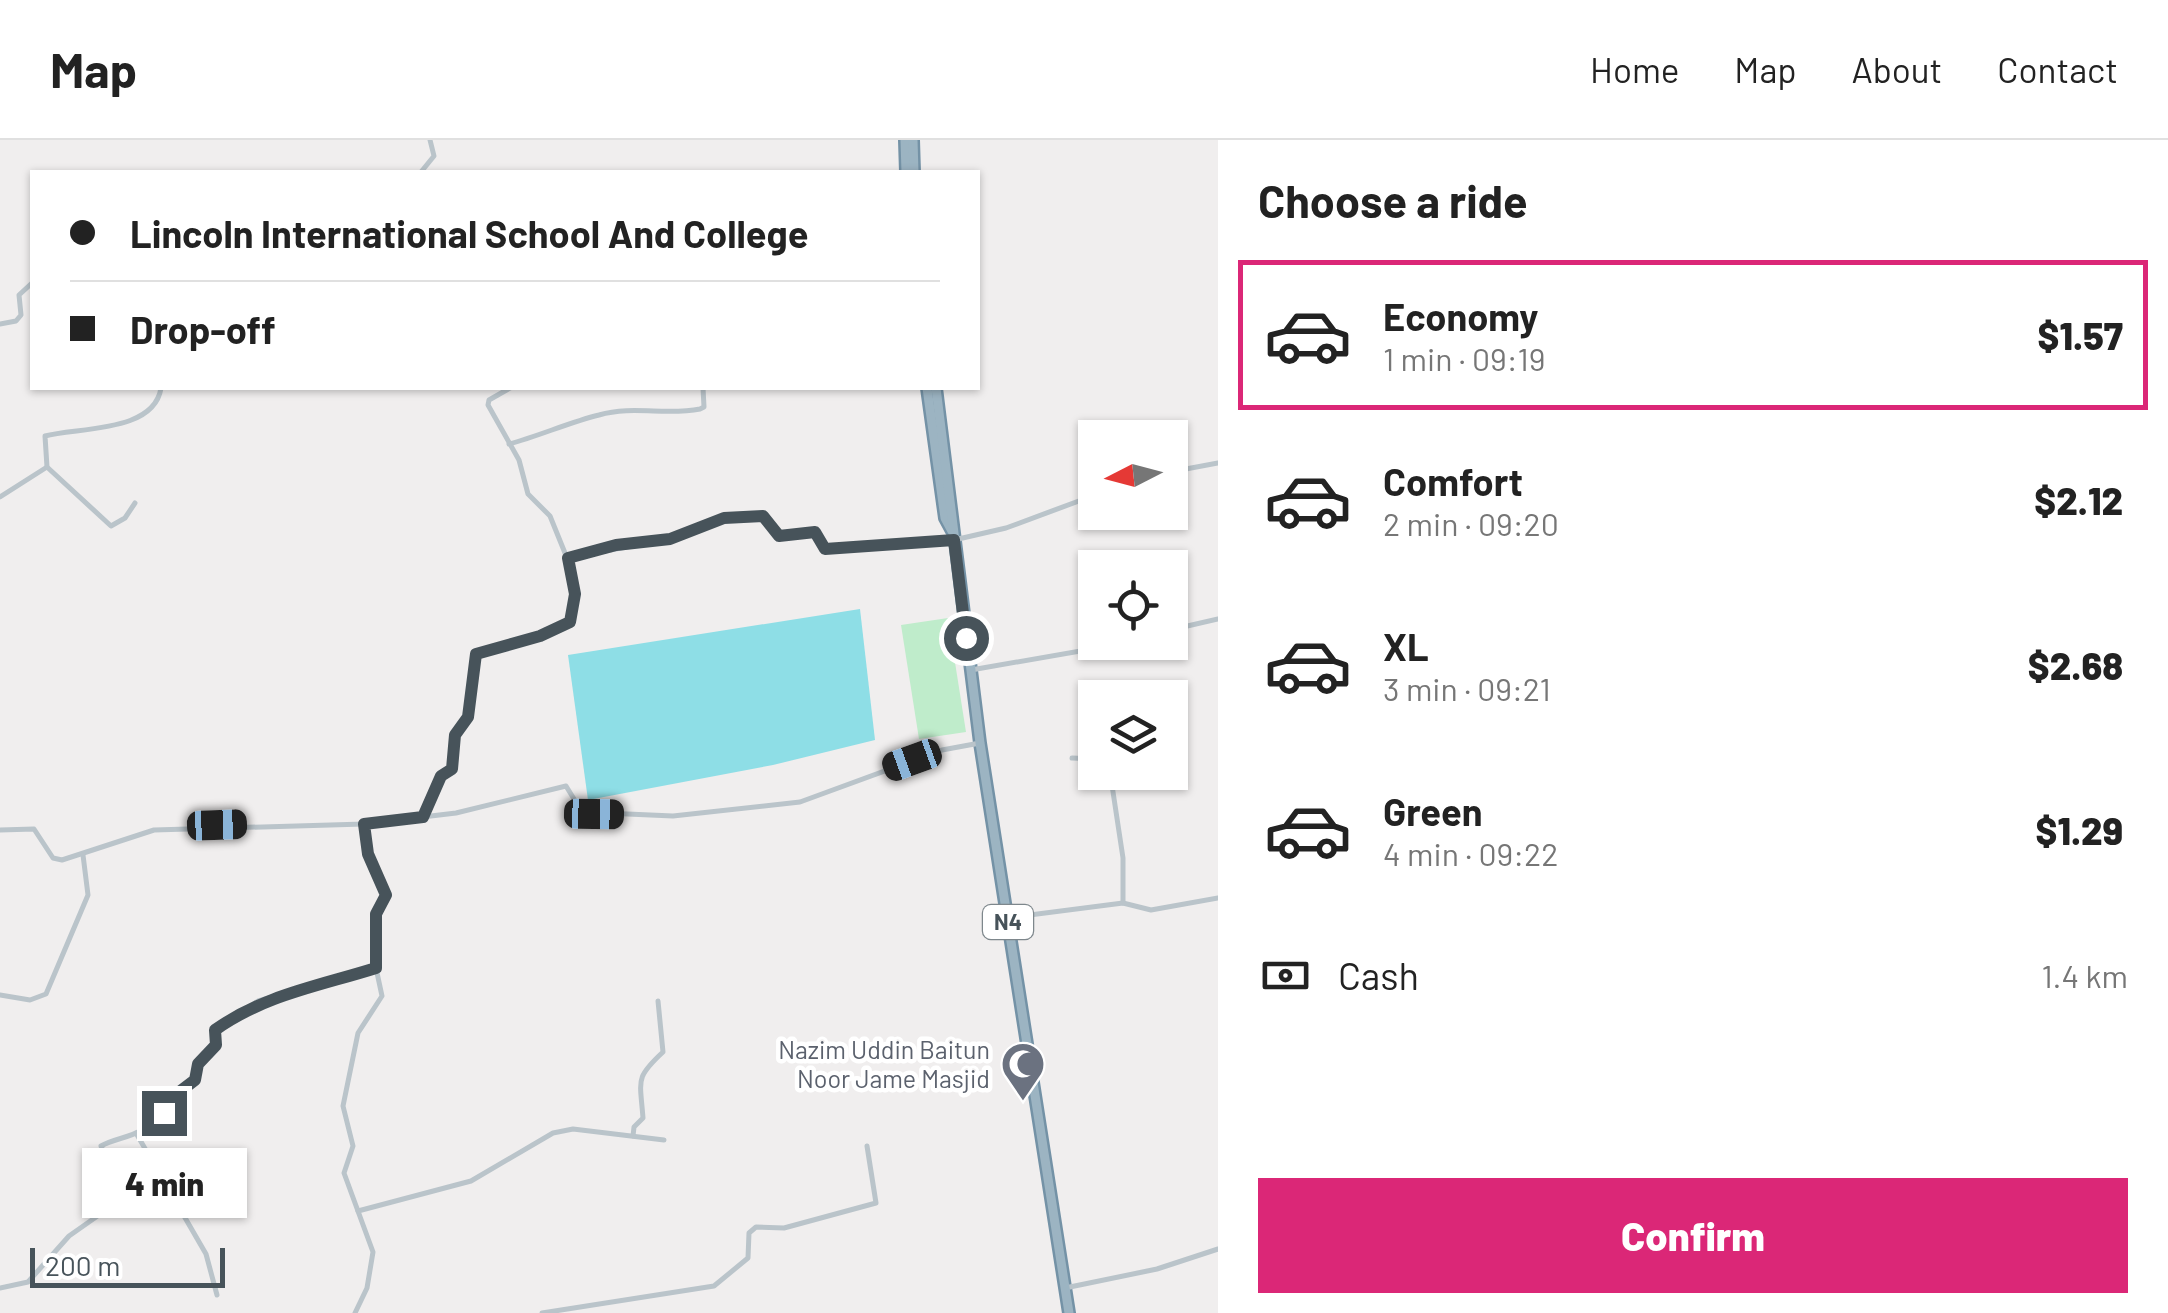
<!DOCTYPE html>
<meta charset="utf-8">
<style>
:root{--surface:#fff;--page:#f2f2f2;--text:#222;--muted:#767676;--line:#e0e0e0;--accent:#db2777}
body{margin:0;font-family:Barlow,sans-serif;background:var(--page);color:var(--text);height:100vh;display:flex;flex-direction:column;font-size:38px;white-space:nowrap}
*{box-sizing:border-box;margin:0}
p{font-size:32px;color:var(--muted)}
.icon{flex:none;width:55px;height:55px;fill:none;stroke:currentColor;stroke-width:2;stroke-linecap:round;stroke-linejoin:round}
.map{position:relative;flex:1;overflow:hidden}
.side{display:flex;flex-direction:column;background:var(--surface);width:950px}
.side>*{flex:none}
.top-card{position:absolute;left:30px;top:30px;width:950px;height:220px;border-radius:0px;box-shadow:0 2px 8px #0004;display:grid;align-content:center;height:220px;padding:0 40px;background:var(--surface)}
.needle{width:65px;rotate:264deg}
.fabs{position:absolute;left:1078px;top:280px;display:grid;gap:20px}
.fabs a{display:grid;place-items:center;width:110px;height:110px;border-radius:0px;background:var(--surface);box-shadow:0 2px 8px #0004;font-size:50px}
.scale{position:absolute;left:30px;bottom:25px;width:195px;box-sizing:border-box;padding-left:10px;border:5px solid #47535a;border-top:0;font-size:28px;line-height:35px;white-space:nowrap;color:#47535a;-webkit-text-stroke:8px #fff;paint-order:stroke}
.end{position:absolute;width:45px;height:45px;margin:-22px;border:12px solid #47535a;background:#fff;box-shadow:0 0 0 5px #fff}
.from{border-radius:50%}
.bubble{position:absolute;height:70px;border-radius:0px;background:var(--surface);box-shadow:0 2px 8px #0004;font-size:32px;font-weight:800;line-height:70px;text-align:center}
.car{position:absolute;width:30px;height:60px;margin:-30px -15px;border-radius:12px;box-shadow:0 0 8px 2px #0007;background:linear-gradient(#222 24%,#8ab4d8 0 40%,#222 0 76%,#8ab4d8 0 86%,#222 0)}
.top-card b{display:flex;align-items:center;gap:35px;height:95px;font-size:38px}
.top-card b+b{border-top:2px solid var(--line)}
.top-card i{width:25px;height:25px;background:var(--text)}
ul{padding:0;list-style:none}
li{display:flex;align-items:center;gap:30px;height:150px;margin:0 20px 15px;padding:0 20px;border:5px solid transparent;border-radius:0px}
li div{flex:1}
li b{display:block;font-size:38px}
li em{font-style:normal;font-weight:800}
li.current{border-color:var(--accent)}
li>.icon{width:90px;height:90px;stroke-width:1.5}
h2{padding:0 40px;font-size:45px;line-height:120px}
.pay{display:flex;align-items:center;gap:25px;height:110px;padding:0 40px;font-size:38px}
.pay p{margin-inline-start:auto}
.button{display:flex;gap:20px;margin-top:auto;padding:20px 40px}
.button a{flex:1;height:115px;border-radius:0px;background:var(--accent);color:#fff;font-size:40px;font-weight:800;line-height:115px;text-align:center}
header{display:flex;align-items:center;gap:60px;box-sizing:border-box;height:140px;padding:0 50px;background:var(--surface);border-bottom:2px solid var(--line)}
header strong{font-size:48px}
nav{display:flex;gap:55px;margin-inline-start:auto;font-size:35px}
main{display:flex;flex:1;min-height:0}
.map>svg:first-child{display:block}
.green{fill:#bfeccb}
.water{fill:#8edee6}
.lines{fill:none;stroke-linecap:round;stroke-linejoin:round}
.trunk-casing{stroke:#7492a6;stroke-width:14}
.minor{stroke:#bac4ca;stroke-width:5}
.trunk{stroke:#9cb4c2;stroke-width:9}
.route{stroke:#47535a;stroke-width:12}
.labels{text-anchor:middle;stroke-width:9;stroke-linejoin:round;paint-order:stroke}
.shield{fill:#fff;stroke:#7e878c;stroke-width:2.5}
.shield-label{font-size:22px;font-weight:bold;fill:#47535a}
.worship-label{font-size:25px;fill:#5b616d;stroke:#fff;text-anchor:end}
</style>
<header>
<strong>Map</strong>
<nav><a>Home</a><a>Map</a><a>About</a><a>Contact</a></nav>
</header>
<main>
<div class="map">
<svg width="1218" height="1173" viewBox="0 0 1218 1173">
<rect width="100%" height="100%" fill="#f0eeee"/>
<path class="green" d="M 948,478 L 966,592 L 919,599 L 901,485 Z"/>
<path class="water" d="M 860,469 L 875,600 L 773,625 L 588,660 L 568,515 Z"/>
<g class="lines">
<defs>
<g id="trunk">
<path d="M 905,0 L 906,32"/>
<path d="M 913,0 L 914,32"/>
<path d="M 927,248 L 945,378 L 952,391"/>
<path d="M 936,248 L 980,603 L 1069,1173"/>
</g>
</defs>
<use href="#trunk" class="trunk-casing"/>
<g class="minor">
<path d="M 421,32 L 434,16 L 430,0"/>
<path d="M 0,184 L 16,181 L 21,175 L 19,155 L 32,143"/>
<path d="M 509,304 C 539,296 570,282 599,275 C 633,265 666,276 700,269 L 704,267 L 703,248"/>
<path d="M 1170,332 L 1218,323"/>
<path d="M 0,357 L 47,327"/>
<path d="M 135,363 L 125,378 L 111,386 L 47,327 L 45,296 C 78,287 154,293 161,248"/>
<path d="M 567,418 L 670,399 L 724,378 L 763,376 L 779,396 L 815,392 L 825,409 L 954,400 L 1006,388 L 1095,355"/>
<path d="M 1170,490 L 1218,479"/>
<path d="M 971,530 L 1132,502"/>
<path d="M 1072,618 L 1095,619"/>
<path d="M 1110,632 L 1123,718 L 1123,763"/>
<path d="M 423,677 L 441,636 L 452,629 L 455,595 L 468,577 L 477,514 L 540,496 L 571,482 L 575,454 L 567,418 L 550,376 L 528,354 L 519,320 L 488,265 L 489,260 L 510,248"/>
<path d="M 0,690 L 34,689 L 53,718 L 62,720 L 154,690 L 364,684 L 456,673 L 566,646 L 582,672 L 673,676 L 800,662 L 942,610 L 980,603"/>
<path d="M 1007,778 L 1123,763 L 1151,770 L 1218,758"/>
<path d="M 0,855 L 30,860 L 46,854 L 88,755 L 83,715"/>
<path d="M 136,993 L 206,1114 L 217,1155"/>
<path d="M 633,996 L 634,987 L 643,978 C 640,939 635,938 663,912 L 658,861"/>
<path d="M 358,1071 L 471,1041 L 553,993 L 573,989 L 664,1000"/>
<path d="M 0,1148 L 28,1142 L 69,1096 L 116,1063 L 116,1044 L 101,1006 C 113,999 128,998 140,991 C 161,978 177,957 195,940 L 197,924 L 216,905 L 215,891 L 258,861 L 376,828"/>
<path d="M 1065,1148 L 1157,1129 L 1218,1109"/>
<path d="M 355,1173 L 367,1148 L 373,1112 L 344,1033 L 353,1006 L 343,966 L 358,893 L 382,856 L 376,828 L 376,774 L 386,755 L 368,714 L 364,684"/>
<path d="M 542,1173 L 714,1146 L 748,1118 L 749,1093 L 756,1087 L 784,1088 L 876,1063 L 867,1006"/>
</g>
<use href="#trunk" class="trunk"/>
</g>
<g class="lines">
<path class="route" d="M 164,973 L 170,959 L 195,940 L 198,924 L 216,905 L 215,890 C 264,855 319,846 376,828 L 376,774 L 386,755 L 368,714 L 364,684 L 423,677 L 441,636 L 452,629 L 455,595 L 468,577 L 476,514 L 540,496 L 570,482 L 575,454 L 568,418 L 616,405 L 670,399 L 724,378 L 763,376 L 779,396 L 815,392 L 825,409 L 954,400 L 966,498"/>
</g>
<defs>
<symbol id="mosque-pin" viewBox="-11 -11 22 30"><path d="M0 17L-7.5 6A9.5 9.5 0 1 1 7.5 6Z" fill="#6b7280" stroke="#fff"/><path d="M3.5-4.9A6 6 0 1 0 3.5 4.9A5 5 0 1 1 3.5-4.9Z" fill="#fff"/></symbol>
</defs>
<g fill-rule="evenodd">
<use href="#mosque-pin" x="998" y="899" width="50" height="68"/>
</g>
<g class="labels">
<rect class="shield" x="983" y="765" width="50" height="34" rx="8"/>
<g class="shield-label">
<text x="1008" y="790">N4</text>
</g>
<g class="worship-label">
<text x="990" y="919">Nazim Uddin Baitun<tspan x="990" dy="29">Noor Jame Masjid</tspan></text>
</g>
</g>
</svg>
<div class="fabs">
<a><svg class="needle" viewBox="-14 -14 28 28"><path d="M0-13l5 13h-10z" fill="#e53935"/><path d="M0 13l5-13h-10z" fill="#767676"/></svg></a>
<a><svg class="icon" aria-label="locate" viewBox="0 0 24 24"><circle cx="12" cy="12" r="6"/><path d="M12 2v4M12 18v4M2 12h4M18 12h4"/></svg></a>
<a><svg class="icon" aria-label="layers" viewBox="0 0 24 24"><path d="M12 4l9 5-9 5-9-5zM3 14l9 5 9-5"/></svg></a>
</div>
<div class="scale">200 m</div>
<i class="end from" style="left:966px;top:498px"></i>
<i class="end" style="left:164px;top:973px"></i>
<div class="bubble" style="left:82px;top:1008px;width:165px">4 min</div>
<i class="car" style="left:912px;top:620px;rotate:250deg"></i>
<i class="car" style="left:594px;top:674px;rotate:91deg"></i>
<i class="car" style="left:217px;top:685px;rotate:88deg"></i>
<div class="top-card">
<b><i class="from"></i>Lincoln International School And College</b>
<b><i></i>Drop-off</b>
</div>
</div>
<section class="side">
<h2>Choose a ride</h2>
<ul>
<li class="current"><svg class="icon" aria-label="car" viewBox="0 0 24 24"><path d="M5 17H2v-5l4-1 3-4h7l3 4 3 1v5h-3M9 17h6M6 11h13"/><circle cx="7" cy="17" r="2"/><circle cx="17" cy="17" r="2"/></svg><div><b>Economy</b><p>1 min · 09:19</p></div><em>$1.57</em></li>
<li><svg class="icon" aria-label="car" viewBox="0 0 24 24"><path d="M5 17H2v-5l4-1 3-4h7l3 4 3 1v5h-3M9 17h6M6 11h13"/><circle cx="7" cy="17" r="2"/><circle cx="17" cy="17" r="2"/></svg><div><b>Comfort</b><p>2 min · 09:20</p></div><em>$2.12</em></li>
<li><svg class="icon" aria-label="car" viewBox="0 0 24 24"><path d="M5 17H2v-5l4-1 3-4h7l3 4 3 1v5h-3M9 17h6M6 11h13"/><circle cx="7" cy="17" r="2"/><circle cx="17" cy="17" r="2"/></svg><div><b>XL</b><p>3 min · 09:21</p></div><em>$2.68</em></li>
<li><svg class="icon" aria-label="car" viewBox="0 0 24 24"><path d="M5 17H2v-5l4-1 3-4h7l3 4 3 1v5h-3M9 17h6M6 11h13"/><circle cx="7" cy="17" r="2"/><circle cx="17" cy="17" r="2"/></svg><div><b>Green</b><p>4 min · 09:22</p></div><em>$1.29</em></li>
</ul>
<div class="pay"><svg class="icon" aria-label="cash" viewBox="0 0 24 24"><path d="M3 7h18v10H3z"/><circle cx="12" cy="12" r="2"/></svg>Cash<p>1.4 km</p></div>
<div class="button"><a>Confirm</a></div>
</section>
</main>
